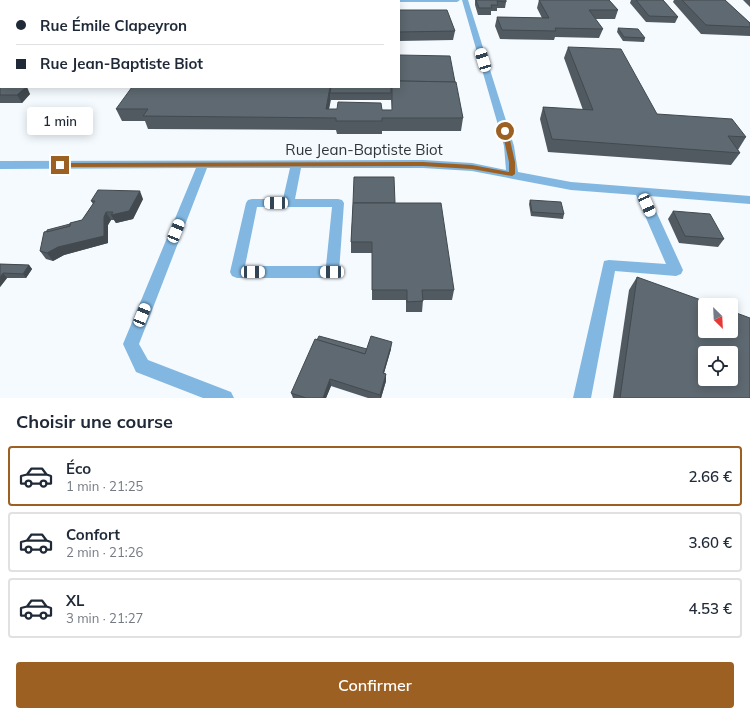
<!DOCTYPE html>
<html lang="fr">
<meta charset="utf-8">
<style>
:root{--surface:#fff;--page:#f2f2f3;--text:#1f2937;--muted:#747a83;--line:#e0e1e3;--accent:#9c6022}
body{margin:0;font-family:Mulish,sans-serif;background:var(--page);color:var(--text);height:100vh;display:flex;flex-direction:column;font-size:15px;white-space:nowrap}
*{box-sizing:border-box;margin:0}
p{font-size:13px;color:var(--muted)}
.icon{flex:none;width:22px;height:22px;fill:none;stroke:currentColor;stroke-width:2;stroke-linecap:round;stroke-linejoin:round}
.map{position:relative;height:398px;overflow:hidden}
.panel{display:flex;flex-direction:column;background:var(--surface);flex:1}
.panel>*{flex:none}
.hud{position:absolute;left:0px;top:0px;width:400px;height:88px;box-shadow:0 2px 10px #0003;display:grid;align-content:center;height:88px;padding:0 16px;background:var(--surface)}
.needle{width:26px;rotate:156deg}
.tools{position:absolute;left:698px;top:298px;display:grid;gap:8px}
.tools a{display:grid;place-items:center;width:40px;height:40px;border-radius:4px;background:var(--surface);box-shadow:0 2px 10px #0003;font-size:20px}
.end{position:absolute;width:18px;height:18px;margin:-9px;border:5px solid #9c6022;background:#fff;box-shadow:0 0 0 2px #fff}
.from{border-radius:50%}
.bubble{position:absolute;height:28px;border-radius:4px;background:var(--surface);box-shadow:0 2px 10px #0003;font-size:13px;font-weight:600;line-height:28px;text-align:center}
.car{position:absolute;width:12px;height:24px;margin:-12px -6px;border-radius:5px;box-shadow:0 0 3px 1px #0007;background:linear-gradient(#fff 24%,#345 0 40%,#fff 0 76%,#345 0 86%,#fff 0)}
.hud b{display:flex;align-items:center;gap:14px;height:38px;font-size:15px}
.hud b+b{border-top:1px solid var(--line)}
.hud i{width:10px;height:10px;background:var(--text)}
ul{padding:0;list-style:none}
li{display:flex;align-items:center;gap:12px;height:60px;margin:0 8px 6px;padding:0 8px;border:2px solid var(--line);border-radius:4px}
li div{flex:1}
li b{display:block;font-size:15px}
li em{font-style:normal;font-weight:600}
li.active{border-color:var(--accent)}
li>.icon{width:36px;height:36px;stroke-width:1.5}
h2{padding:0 16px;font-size:18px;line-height:48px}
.cta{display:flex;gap:8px;margin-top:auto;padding:8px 16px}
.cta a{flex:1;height:46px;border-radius:4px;background:var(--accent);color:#fff;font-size:16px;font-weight:600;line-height:46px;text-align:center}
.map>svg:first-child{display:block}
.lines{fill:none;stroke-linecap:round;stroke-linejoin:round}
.minor{fill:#81b7e1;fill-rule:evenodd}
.wall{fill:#515a61;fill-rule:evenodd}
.shaded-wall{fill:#424a4f}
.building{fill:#5e6971;stroke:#424a4f;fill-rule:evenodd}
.route{fill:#9c6022}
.labels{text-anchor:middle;stroke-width:4;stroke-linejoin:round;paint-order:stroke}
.street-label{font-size:15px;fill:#313539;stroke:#f5fafe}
</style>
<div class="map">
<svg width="750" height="398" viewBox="0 0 750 398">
<rect width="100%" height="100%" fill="#f5fafe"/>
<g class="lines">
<g class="minor">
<rect x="25" y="0" width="13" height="1"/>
<path d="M 212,0 L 460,0 L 457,2 L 399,2 L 399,1 L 212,1 Z"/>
<path d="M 462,0 L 468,0 L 514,146 L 518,172 L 571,182 L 750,196 L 750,204 L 649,196 L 683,270 L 681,274 L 676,276 L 615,271 L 591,398 L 573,398 L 604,261 L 609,260 L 666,264 L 636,195 L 571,190 L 472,171 L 423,168 L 301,168 L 295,199 L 338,199 L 342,200 L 344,203 L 339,272 L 337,276 L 332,278 L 237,278 L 232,276 L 230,272 L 246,203 L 248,200 L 252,199 L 283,199 L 290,168 L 207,168 L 139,344 L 148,360 L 231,392 L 234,398 L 203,398 L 136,372 L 123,344 L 196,168 L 0,169 L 0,161 L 423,160 L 472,163 L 506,170 L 504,146 ZM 257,207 L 332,207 L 326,266 L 245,266 Z"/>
</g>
</g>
<g class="wall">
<path d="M 0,0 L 1,1 L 1,19 L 0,19 Z"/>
<path d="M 475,0 L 506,0 L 506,2 L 505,8 L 497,8 L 497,11 L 491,11 L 491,15 L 478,15 L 475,5 Z"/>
<path d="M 539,0 L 609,0 L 618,10 L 615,19 L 595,19 L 603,29 L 599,38 L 555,37 L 554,40 L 500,39 L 495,26 L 497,17 L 542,18 L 537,8 Z"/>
<path d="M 631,0 L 663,0 L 678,17 L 675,23 L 646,22 L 630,3 Z"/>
<path d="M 674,0 L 725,0 L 750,23 L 750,36 L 701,34 L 673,2 Z"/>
<path d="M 743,0 L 750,0 L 750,7 Z"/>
<path d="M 399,10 L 455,31 L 453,40 L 399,41 Z"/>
<path d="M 618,28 L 645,38 L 644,42 L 623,41 L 617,32 Z"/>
<path d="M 568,47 L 657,114 L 746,137 L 738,150 L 740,153 L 731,165 L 548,152 L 540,119 L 543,107 L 583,110 L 564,58 Z"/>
<path d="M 0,73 L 30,94 L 22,103 L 0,103 Z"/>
<path d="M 455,82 L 463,118 L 461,131 L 382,131 L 382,134 L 337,134 L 336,130 L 148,129 L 145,121 L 122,121 L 116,109 L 399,87 ZM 391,99 L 392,110 L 329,109 L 331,100 L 391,100 Z"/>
<path d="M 143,199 L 133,219 L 116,223 L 114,220 L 111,220 L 108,225 L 108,243 L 64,255 L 53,261 L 46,259 L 40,251 L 70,224 L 82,220 L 93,204 L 91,201 Z"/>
<path d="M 530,200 L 564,214 L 563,219 L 531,216 L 529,204 Z"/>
<path d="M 353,203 L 395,203 L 454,290 L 452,300 L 423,300 L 422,312 L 406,312 L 406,300 L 372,300 L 372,253 L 351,253 L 351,242 Z"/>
<path d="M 673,211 L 724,239 L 718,247 L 679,243 L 668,219 Z"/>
<path d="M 0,264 L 29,265 L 32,269 L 26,278 L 7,278 L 0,287 Z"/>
<path d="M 637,277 L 750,398 L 613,398 L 629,290 Z"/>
<path d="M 367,349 L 391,349 L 384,373 L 386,374 L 386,381 L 381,398 L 368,398 L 331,386 L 326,398 L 293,398 L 291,393 Z"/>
</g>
<g class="shaded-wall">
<path d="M 26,87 L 27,87 L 30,94 L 22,103 L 17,95 Z"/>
<path d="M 330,87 L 333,87 L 330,93 L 330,100 L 328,118 L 326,109 Z"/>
<path d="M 140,191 L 143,199 L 133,219 L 116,223 L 111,215 Z"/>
<path d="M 106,212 L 111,220 L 108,225 L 108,243 L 64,255 L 53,261 L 47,253 L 104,217 Z"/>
<path d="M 29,265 L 32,269 L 26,278 L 23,274 Z"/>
<path d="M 3,273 L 7,278 L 0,287 L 0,278 Z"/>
<path d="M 392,342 L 391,349 L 382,380 L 383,373 Z"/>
<path d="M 386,374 L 386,381 L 381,398 L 380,398 L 380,395 Z"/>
<path d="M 330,379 L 331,386 L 326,398 L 323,398 Z"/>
</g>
<g class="building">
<path d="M 0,0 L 27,0 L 27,1 L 1,1 L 1,10 L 0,10 Z"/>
<rect x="196" y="0" width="34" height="1"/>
<path d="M 476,0 L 506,0 L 506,2 L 497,1 L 498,5 L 491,5 L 492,8 L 479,8 Z"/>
<path d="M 539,0 L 609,0 L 618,10 L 589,10 L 603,29 L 555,28 L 556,31 L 502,30 L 497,17 L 549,18 Z"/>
<path d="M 636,0 L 663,0 L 678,17 L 649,16 Z"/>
<path d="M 682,0 L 725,0 L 750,23 L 750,27 L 706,25 Z"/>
<path d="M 399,10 L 447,10 L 455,31 L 399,32 Z"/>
<path d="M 618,28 L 638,29 L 645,38 L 624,37 Z"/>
<path d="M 568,47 L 621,49 L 657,114 L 732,119 L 746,137 L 728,136 L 740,153 L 552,139 L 543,107 L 593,110 Z"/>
<path d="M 399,55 L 450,56 L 455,82 L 399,81 Z"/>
<path d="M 1,72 L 1,87 L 26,87 L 17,95 L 0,95 L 0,73 Z"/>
<path d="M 399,81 L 456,82 L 463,118 L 382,118 L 382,121 L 336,121 L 336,118 L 143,116 L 148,109 L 116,109 L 132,87 L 330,87 L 326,109 L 337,109 L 338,102 L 381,103 L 382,110 L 392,110 L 392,87 L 399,87 Z"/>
<path d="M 331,87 L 391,87 L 391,93 L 330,93 Z"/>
<path d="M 354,177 L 394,177 L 395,203 L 353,203 Z"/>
<path d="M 98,190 L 140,191 L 129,211 L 111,215 L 113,212 L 106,212 L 104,217 L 104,236 L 58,247 L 47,253 L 40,251 L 44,232 L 70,226 L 70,223 L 82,220 L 95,201 L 91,201 Z"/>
<path d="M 530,200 L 561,202 L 564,214 L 532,212 Z"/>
<path d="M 353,203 L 441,203 L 454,290 L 422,290 L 423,301 L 407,302 L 407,290 L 372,290 L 372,242 L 351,242 Z"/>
<path d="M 673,211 L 710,214 L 724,239 L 685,236 Z"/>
<path d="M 70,224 L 70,226 L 47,232 L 47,230 Z"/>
<path d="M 0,264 L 29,265 L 23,274 L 3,273 L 0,278 Z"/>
<path d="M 637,277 L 715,305 L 705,305 L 705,331 L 731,331 L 731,311 L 750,318 L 750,398 L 620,398 ZM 705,353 L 731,353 L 731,379 L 705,379 Z"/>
<path d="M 319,336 L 367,349 L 365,354 L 317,340 Z"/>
<path d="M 371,336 L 392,342 L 383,373 L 386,374 L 380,395 L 330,379 L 323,398 L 306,398 L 291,393 L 315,339 L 365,354 Z"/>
</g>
<path class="route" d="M 505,130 L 508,131 L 515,162 L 515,174 L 512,176 L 472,169 L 423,166 L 60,167 L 57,165 L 60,163 L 423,162 L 472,165 L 509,172 L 509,162 L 502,131 Z"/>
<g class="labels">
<g class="street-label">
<text x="364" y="155">Rue Jean-Baptiste Biot</text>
</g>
</g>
</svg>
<div class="tools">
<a><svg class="needle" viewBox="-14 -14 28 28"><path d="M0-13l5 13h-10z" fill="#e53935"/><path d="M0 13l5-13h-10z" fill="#747a83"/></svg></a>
<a><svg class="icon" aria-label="locate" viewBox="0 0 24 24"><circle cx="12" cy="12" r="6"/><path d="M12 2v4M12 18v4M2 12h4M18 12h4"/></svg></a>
</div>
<i class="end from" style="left:505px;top:131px"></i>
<i class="end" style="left:60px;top:165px"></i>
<div class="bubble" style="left:27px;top:107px;width:66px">1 min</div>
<i class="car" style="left:483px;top:60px;rotate:343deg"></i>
<i class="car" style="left:276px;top:203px;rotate:270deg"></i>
<i class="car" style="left:647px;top:205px;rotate:156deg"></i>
<i class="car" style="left:176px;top:231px;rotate:22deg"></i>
<i class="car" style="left:253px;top:272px;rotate:90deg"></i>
<i class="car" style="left:332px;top:272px;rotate:270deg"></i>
<i class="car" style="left:142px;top:315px;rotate:22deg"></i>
<div class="hud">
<b><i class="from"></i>Rue Émile Clapeyron</b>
<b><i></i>Rue Jean-Baptiste Biot</b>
</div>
</div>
<section class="panel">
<h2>Choisir une course</h2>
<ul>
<li class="active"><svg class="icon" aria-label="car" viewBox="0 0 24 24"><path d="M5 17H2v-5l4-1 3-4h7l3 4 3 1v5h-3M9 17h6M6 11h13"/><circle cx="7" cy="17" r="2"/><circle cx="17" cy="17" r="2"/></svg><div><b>Éco</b><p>1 min · 21:25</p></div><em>2.66 €</em></li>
<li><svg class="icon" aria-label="car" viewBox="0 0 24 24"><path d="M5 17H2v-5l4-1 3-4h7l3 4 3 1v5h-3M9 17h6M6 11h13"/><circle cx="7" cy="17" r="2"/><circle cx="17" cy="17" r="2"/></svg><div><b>Confort</b><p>2 min · 21:26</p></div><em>3.60 €</em></li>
<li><svg class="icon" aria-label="car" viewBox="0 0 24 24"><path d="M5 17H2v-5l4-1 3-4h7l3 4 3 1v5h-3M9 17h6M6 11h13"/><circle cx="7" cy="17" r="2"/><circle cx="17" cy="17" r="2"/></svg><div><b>XL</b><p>3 min · 21:27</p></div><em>4.53 €</em></li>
</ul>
<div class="cta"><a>Confirmer</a></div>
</section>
